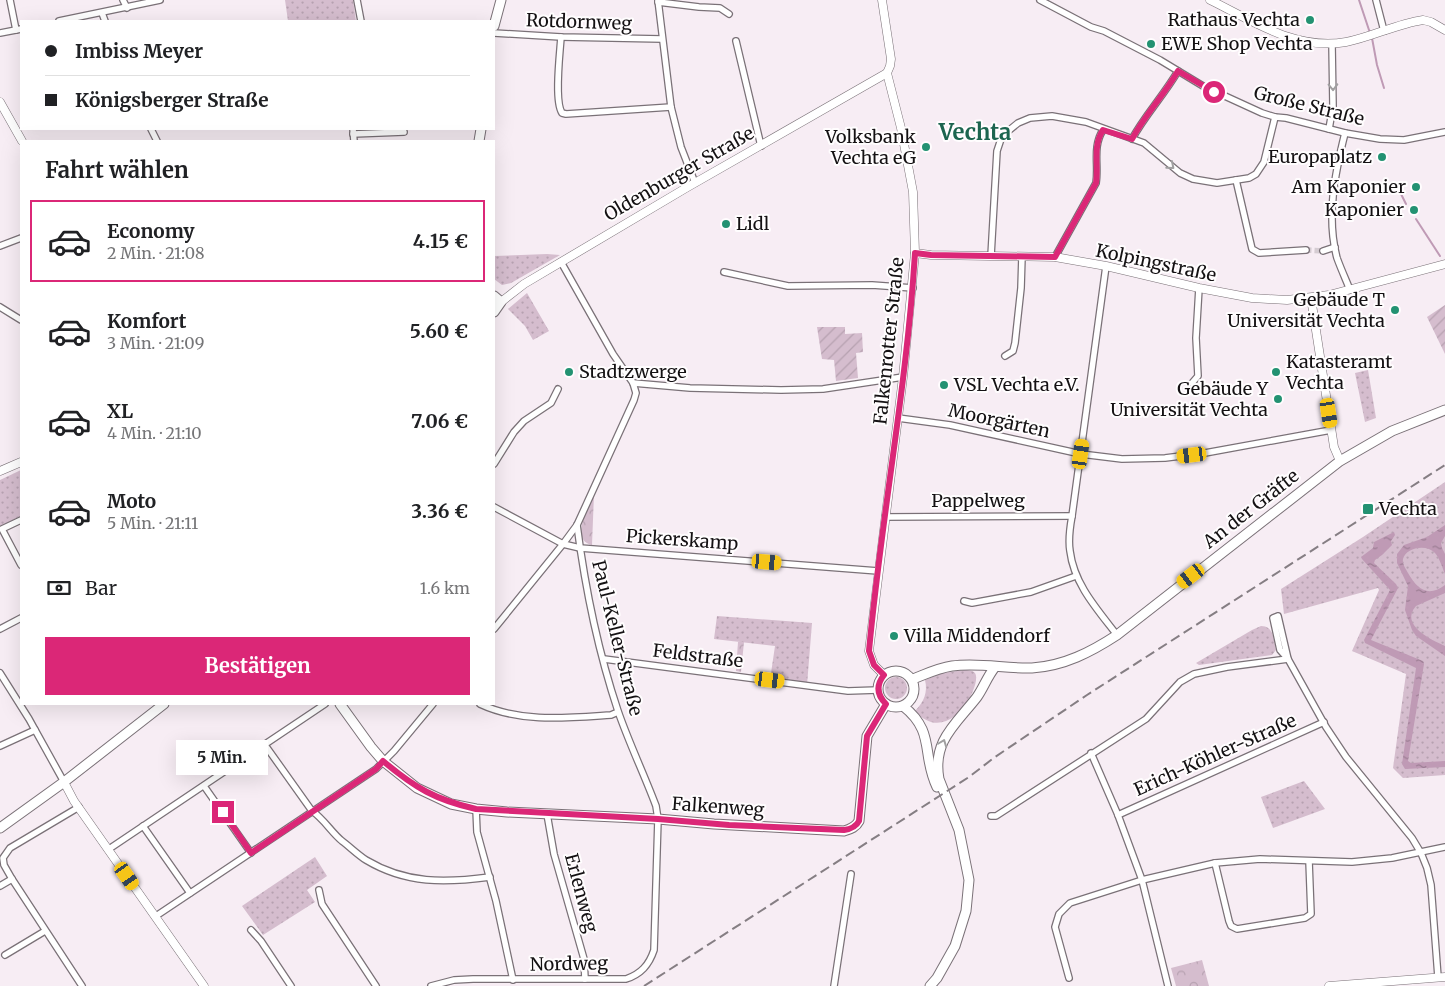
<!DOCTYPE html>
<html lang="de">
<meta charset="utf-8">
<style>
:root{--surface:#fff;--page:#f2f2f2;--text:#202124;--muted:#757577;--line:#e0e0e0;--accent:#db2777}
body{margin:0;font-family:Merriweather,serif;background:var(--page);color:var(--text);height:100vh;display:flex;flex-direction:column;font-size:19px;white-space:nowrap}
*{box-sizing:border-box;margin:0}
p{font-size:16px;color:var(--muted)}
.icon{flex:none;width:28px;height:28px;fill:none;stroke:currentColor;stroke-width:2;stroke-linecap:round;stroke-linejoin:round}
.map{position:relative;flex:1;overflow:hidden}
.details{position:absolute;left:20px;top:140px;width:475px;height:565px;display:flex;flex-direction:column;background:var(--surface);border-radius:0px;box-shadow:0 5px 20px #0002}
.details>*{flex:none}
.top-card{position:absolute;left:20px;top:20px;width:475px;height:110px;border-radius:0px;box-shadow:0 5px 20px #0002;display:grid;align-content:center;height:110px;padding:0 25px;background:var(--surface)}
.end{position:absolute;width:22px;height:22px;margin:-11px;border:6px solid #db2777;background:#fff;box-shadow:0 0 0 2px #fff}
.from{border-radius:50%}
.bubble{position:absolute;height:35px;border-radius:0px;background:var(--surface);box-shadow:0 5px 20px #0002;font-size:16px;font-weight:700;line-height:35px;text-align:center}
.car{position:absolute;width:15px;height:30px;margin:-15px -8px;border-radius:6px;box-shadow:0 0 4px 1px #0007;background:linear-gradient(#f5c518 24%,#345 0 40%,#f5c518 0 76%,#345 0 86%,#f5c518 0)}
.top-card b{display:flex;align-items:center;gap:18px;height:48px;font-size:19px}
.top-card b+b{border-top:1px solid var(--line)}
.top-card i{width:12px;height:12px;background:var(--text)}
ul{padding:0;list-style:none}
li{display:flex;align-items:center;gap:15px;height:82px;margin:0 10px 8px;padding:0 15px;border:2px solid transparent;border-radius:0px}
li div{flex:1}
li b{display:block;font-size:19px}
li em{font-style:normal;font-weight:700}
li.selected{border-color:var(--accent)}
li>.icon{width:45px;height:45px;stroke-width:1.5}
h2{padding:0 25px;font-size:22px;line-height:60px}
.pay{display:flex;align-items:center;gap:12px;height:55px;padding:0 25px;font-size:19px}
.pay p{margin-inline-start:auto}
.primary-button{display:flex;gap:10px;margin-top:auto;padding:10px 25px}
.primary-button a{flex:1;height:58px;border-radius:0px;background:var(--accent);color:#fff;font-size:20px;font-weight:700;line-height:58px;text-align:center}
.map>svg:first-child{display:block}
.grass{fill:url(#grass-dots)}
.forest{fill:url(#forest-crowns)}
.garden{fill:url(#garden-furrows)}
.water{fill:url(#water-ripples)}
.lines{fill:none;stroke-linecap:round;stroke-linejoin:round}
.stream{stroke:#bf9ab5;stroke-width:2}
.minor-tunnel{stroke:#d5ccd2;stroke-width:5.5;stroke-dasharray:5.5 3;stroke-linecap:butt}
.minor-casing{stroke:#7a7177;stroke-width:8}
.tertiary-casing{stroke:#7a7177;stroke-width:9}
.secondary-casing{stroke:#7a7177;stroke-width:11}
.minor{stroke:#fff;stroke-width:5.5}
.tertiary{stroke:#fff;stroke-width:8}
.secondary{stroke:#fff;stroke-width:9}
.rail{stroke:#857e83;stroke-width:2;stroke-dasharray:10 5;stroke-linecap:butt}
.oneway{stroke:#a1a0a1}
.route{stroke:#db2777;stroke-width:6}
.poi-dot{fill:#239272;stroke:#fffdfe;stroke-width:2}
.labels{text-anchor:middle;stroke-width:4;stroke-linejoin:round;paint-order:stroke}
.poi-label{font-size:18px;fill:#141113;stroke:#fffdfe;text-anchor:end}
.street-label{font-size:18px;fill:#141113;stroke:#fffdfe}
.district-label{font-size:22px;font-weight:bold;fill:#1c654f;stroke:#fffdfe}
</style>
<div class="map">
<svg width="1445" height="986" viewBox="0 0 1445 986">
<defs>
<pattern id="grass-dots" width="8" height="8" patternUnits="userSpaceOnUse" patternTransform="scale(1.25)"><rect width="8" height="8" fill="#d5bdce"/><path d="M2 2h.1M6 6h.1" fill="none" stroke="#b6a1b0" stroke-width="1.8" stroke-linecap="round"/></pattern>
<pattern id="forest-crowns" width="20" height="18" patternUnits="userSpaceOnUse" patternTransform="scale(1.25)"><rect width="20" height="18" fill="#d5bdce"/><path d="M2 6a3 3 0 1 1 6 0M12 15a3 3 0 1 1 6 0" fill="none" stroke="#b6a1b0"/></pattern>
<pattern id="garden-furrows" width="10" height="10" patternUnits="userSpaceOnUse" patternTransform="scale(1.25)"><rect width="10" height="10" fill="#d5bdce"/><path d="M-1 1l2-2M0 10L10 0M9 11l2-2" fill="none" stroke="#b6a1b0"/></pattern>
<pattern id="water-ripples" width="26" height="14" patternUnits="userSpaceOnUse" patternTransform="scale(1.25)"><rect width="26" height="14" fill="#bf9ab5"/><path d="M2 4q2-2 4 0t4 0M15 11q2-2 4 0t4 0" fill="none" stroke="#9a7c92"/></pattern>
</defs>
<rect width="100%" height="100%" fill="#f7edf4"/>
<g class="grass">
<path d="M 285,0 L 353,0 L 356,21 L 288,21 Z"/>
<path d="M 547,254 L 560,255 L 511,283 L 502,285 L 494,279 L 494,256 Z"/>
<path d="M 527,293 L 549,331 L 533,340 L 525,326 L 508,309 Z"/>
<path d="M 1368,370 L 1376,418 L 1365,422 L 1355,373 Z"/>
<path d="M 21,470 L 21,516 L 0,526 L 0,480 Z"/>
<path d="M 1445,482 L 1445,775 L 1403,778 L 1393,768 L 1406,674 L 1352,651 L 1379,590 L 1378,588 L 1284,614 L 1281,589 L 1363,537 Z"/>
<path d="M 717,616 L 812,623 L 807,685 L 770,680 L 775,646 L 714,639 Z"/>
<path d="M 1261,626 C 1274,626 1273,639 1276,650 L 1272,655 L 1199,665 L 1196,663 L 1252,630 Z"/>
<path d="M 964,670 C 968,670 972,670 975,673 C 983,684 949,749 915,711 C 924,702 928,692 925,680 L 943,673 Z"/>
<circle cx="896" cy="688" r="11"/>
<path d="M 1304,781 L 1325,809 L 1273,828 L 1261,797 Z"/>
<path d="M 315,857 L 327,876 L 307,890 L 315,902 L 263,935 L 242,906 Z"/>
</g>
<g class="forest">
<path d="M 594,494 L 592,545 C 569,540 589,507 594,494 Z"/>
<path d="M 738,642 L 744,642 L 741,672 L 736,671 Z"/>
<path d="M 1202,960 L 1209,986 L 1176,986 L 1171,968 Z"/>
</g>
<g class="garden">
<path d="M 1445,305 L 1445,354 L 1427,317 Z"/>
<path d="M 817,327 L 845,327 L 845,334 L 862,333 L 863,352 L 856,353 L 858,378 L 836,381 L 834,360 L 822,359 Z"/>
</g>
<g class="water">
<path d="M 1445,525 L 1445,536 L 1441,543 L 1442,548 L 1445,554 L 1445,574 C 1442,567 1440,559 1435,553 C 1427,544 1406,547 1403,559 C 1402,564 1406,569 1408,573 C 1417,589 1428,598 1445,585 L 1445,593 L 1416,606 C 1399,625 1432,640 1445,646 L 1445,656 L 1416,636 L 1412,630 L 1405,610 L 1408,586 L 1397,563 L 1397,554 L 1404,545 L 1427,537 Z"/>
<path d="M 1394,532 L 1395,535 L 1391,541 L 1392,545 L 1382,555 L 1375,560 L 1374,563 L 1396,584 L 1398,588 L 1371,640 L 1423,661 L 1424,664 L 1408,761 L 1411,763 L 1445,761 L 1445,767 L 1405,769 L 1402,764 L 1416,668 L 1365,643 L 1364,640 L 1390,590 L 1362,559 L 1361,557 L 1373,548 L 1374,542 Z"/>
</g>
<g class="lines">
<g class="stream">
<path d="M 1359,0 L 1370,33"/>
<path d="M 1372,38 L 1377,65 L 1384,88"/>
<path d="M 1400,187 L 1400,192 L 1406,204"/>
<path d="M 1416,219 L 1440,256"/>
</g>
<path class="minor-tunnel" d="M 1306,250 L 1323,251"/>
<defs>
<g id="minor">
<path d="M 10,0 L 16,30"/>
<path d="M 123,0 L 127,8"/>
<path d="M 357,0 L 361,21"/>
<path d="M 658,0 L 671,107 L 681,147 L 695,183"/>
<path d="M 1040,0 L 1091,27 L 1104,31 L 1160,60 L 1203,86 L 1262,113 L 1275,117 L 1286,118 L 1345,133 L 1380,139 L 1404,140 L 1445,132"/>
<path d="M 1376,0 L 1384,31"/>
<path d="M 658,2 L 699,7 L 720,8 L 729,14"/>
<path d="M 102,13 L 105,21"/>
<path d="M 59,21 L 160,0"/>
<path d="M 0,33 L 21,29"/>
<path d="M 494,33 L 561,37 L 662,39"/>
<path d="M 561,37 C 560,53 554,101 562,113 L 566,114 L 671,107"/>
<path d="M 736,41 L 761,146"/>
<path d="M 151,129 L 157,141"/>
<path d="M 353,129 L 354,141"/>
<path d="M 1329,129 L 1333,106 L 1332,44"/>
<path d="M 1345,133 C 1335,173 1326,217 1337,258 C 1341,269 1346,280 1350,290"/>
<path d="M 353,134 L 404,132"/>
<path d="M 1132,139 C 1145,115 1164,95 1178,71"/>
<path d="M 1236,180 L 1252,249 L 1259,253 L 1306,250"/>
<path d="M 0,246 L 21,238"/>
<path d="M 1323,251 L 1335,247"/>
<path d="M 991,256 L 997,151 L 1002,136 L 1018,123 L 1030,118 L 1052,116 L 1086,122 L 1144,143 L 1180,173 L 1193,179 L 1217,183 L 1249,178 L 1256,174 L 1264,162 L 1275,117"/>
<path d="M 1055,257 L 1096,183 C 1099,165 1092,147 1103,130"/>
<path d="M 1106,266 L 1072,516 C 1070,527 1068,539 1070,551 C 1074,584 1097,609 1117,635"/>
<path d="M 724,272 L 788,286 L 872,285 L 913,288"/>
<path d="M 0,307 L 21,320"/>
<path d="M 1005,356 L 1013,351 L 1015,343 L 1021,288 L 1022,256"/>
<path d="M 633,383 L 690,388 L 781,390 L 823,389 L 903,377"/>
<path d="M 1192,383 L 1198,376 L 1196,338 L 1199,288"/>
<path d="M 898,418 L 950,425 L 1081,454 L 1122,459 L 1165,458 L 1205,453 L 1331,430"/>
<path d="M 494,464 L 514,432 L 524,421 L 551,403 L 558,389"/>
<path d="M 494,507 L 563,544 L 580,548 L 878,571"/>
<path d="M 885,517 L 1072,516"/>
<path d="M 21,520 L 2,529 L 21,565"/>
<path d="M 964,601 L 972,603 L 1031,592 L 1076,576"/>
<path d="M 0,629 L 21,618"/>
<path d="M 494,629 L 563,544 L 577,525 L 634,400 L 636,393 L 633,383 L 613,354 L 561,262"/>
<path d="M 604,659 L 848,691 L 878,690"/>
<path d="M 1288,659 L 1278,616 L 1273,618 L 1280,650 L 1288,659 L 1326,727 L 1346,757 L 1412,838 L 1421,853 L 1427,868 L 1431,885 L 1438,977"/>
<path d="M 0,673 L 29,719 L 64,782"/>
<path d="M 480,704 C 521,723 566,718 611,715 L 618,712"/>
<path d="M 265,745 L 312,811 C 324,819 331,832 342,841 C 350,847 358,855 366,860 C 406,884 445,883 490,877"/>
<path d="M 0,746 L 35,730"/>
<path d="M 1091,753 L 1118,815 L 1142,880 L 1168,986"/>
<path d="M 204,786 L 251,853"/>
<path d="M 79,807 L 10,848 L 3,858 L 4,865 L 12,879 L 82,986"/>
<path d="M 476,809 L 477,832 L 496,901 L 513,980"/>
<path d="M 547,814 L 554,854 L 584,959 L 585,979"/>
<path d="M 1118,815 L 1324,722"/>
<path d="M 991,816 L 996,816 L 1013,805 L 1146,719 L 1180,682 L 1194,674 L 1227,667 L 1288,659"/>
<path d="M 143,826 L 190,893"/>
<path d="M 109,849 L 325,704"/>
<path d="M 1215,863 L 1229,921 L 1231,926 L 1237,929 L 1305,918 L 1311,914 L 1309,861"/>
<path d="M 0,886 L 12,879"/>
<path d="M 319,890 L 322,904 L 376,986"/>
<path d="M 156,916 L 376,769 L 394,751 L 433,704"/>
<path d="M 251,930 L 261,941 L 291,986"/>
<path d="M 5,955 L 45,931"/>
<path d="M 1069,978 L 1055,927 L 1059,914 L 1070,903 L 1142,880 L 1215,863 L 1260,859 L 1352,862 L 1392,858 L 1445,847"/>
<path d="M 431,986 L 454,980 L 473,979 L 626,979 C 641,974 649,965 654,950 L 658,819 L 656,806 C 644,774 629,743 618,711 C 598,651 585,587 577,525"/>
<path d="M 834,986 L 851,874"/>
</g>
<g id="tertiary">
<path d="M 882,0 L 891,59 L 890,66 L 887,73 L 901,128 L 913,192 L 915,253 L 903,377 L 869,651 L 874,665 L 884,675"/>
<path d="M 1210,0 C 1253,21 1296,51 1346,42 C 1372,37 1396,24 1423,20 L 1431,22 L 1445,30"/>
<path d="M 0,102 L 22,141"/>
<path d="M 915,253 L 931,255 L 1055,257 L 1106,266 L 1199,288 L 1252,298 L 1287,300 L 1329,295 L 1445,264"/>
<path d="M 1311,298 L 1334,447 L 1340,461"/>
<path d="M 501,302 L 524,284 L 686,188 L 887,73"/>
<path d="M 0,471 L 21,462"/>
<path d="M 64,782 L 74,801 L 204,986"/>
<path d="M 1329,986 L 1445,977"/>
</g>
<g id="secondary">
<path d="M 494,26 L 501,0"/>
<path d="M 479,141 L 481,129"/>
<path d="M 494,296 L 501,302 L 494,312"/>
<circle cx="896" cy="689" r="18"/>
<path d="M 913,679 C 926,674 938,668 952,666 C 979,662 1006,669 1032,668 C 1064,666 1091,652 1117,635 L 1340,461 L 1392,431 L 1445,410"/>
<path d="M 340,704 L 371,747 L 383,761 L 417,788 L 451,804 L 476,809 L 507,812 L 658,819 L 714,824 L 844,831 C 851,829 856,827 859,821 L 867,736 L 886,704"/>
<path d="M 903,706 C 936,732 921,754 937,787"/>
<path d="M 0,828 L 64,782 L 164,704"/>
<path d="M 930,986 L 937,978 L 955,946 L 966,911 L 969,880 L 959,830 L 939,779 C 932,741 956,724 977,697 C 984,687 987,677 995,667"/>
</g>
</defs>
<use href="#minor" class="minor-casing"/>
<use href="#tertiary" class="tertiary-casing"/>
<use href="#secondary" class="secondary-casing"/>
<use href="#minor" class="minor"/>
<use href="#tertiary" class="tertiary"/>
<use href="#secondary" class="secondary"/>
<path class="rail" d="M 644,986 L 969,777 L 995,757 L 1087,695 L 1445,465"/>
</g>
<defs><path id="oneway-chevron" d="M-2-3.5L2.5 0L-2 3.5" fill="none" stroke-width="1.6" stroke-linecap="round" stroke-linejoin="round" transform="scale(1.25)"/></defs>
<g class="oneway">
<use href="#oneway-chevron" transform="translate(1333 87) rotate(89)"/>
<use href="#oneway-chevron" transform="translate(1171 166) rotate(40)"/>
<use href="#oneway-chevron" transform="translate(943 743) rotate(-69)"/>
</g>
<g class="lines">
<path class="route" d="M 223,812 L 251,853 L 376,769 L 383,761 C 415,788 436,800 476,809 L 658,819 L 729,825 L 844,830 C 851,829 856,827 859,821 L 867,736 L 886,704 C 877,695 876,685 884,675 L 874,665 L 869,651 C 881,518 907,386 915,253 L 931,255 L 1055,257 L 1096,183 C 1099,165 1092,147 1103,130 L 1132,139 C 1145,115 1164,95 1178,71 L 1214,92"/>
</g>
<g class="poi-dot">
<circle cx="1310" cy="20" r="5"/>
<circle cx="1151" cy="44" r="5"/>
<circle cx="926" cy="147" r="5"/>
<circle cx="1382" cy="157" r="5"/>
<circle cx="1416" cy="187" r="5"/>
<circle cx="1414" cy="210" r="5"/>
<circle cx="726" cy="224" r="5"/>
<circle cx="1395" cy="310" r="5"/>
<circle cx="569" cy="372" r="5"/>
<circle cx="1276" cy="372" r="5"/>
<circle cx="944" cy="385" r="5"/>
<circle cx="1278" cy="399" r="5"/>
<rect x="1362" y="503" width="12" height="12" rx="2.5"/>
<circle cx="894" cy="636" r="5"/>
</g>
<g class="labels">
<g class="poi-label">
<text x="1300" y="26">Rathaus Vechta</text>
<text x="1161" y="50" text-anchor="start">EWE Shop Vechta</text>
<text x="916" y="143">Volksbank<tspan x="916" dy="21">Vechta eG</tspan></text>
<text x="1372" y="163">Europaplatz</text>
<text x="1406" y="193">Am Kaponier</text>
<text x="1404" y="216">Kaponier</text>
<text x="736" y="230" text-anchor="start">Lidl</text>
<text x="1385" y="306">Gebäude T<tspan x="1385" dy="21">Universität Vechta</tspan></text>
<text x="1286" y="368" text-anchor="start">Katasteramt<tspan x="1286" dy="21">Vechta</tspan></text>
<text x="579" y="378" text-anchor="start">Stadtzwerge</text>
<text x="954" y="391" text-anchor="start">VSL Vechta e.V.</text>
<text x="1268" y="395">Gebäude Y<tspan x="1268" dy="21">Universität Vechta</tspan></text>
<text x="1379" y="515" text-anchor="start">Vechta</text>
<text x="904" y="642" text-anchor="start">Villa Middendorf</text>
</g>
<g class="street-label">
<text transform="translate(579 22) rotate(2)" y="6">Rotdornweg</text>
<text transform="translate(1309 106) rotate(14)" y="6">Große Straße</text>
<text transform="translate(679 174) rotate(-30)" y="6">Oldenburger Straße</text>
<text transform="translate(1156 263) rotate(12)" y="6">Kolpingstraße</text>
<text transform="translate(889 341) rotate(-84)" y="6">Falkenrotter Straße</text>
<text transform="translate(999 421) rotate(12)" y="6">Moorgärten</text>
<text x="978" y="507">Pappelweg</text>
<text transform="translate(1251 509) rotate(-38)" y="6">An der Gräfte</text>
<text transform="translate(682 540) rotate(4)" y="6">Pickerskamp</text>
<text transform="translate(617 638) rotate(76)" y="6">Paul-Keller-Straße</text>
<text transform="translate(698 656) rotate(7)" y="6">Feldstraße</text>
<text transform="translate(1215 755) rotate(-24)" y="6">Erich-Köhler-Straße</text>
<text transform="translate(718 807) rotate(4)" y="6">Falkenweg</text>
<text transform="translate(581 893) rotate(75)" y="6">Erlenweg</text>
<text transform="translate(569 964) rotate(-1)" y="6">Nordweg</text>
</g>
<g class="district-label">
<text x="975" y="140">Vechta</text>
</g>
</g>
</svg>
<i class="end from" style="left:1214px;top:92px"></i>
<i class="end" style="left:223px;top:812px"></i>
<div class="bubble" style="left:176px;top:740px;width:92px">5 Min.</div>
<i class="car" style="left:1329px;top:413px;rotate:171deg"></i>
<i class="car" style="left:1081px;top:454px;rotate:8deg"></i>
<i class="car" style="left:1192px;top:455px;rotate:263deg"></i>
<i class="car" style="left:767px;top:562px;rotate:95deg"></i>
<i class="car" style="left:1191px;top:576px;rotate:233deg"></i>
<i class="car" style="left:770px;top:680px;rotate:97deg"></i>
<i class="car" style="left:127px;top:876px;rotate:145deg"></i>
<div class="top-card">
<b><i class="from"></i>Imbiss Meyer</b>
<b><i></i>Königsberger Straße</b>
</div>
<section class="details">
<h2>Fahrt wählen</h2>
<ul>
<li class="selected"><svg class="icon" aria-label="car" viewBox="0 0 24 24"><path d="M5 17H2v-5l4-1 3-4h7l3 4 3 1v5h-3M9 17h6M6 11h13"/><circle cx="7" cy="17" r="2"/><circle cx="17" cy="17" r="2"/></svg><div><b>Economy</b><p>2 Min. · 21:08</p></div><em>4.15 €</em></li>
<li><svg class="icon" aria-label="car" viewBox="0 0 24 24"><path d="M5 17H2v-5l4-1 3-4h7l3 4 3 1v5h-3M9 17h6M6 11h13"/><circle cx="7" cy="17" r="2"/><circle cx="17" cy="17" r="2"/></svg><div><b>Komfort</b><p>3 Min. · 21:09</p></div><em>5.60 €</em></li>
<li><svg class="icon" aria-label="car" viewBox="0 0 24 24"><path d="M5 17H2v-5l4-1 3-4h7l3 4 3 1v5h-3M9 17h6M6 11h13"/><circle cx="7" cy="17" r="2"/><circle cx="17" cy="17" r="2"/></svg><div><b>XL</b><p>4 Min. · 21:10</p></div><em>7.06 €</em></li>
<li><svg class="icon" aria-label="car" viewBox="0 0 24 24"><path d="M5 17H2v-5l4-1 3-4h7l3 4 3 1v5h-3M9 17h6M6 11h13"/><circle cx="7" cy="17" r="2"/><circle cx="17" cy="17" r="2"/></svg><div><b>Moto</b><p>5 Min. · 21:11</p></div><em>3.36 €</em></li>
</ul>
<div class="pay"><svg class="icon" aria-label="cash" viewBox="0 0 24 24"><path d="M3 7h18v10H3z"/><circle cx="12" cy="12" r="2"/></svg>Bar<p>1.6 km</p></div>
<div class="primary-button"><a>Bestätigen</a></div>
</section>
</div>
